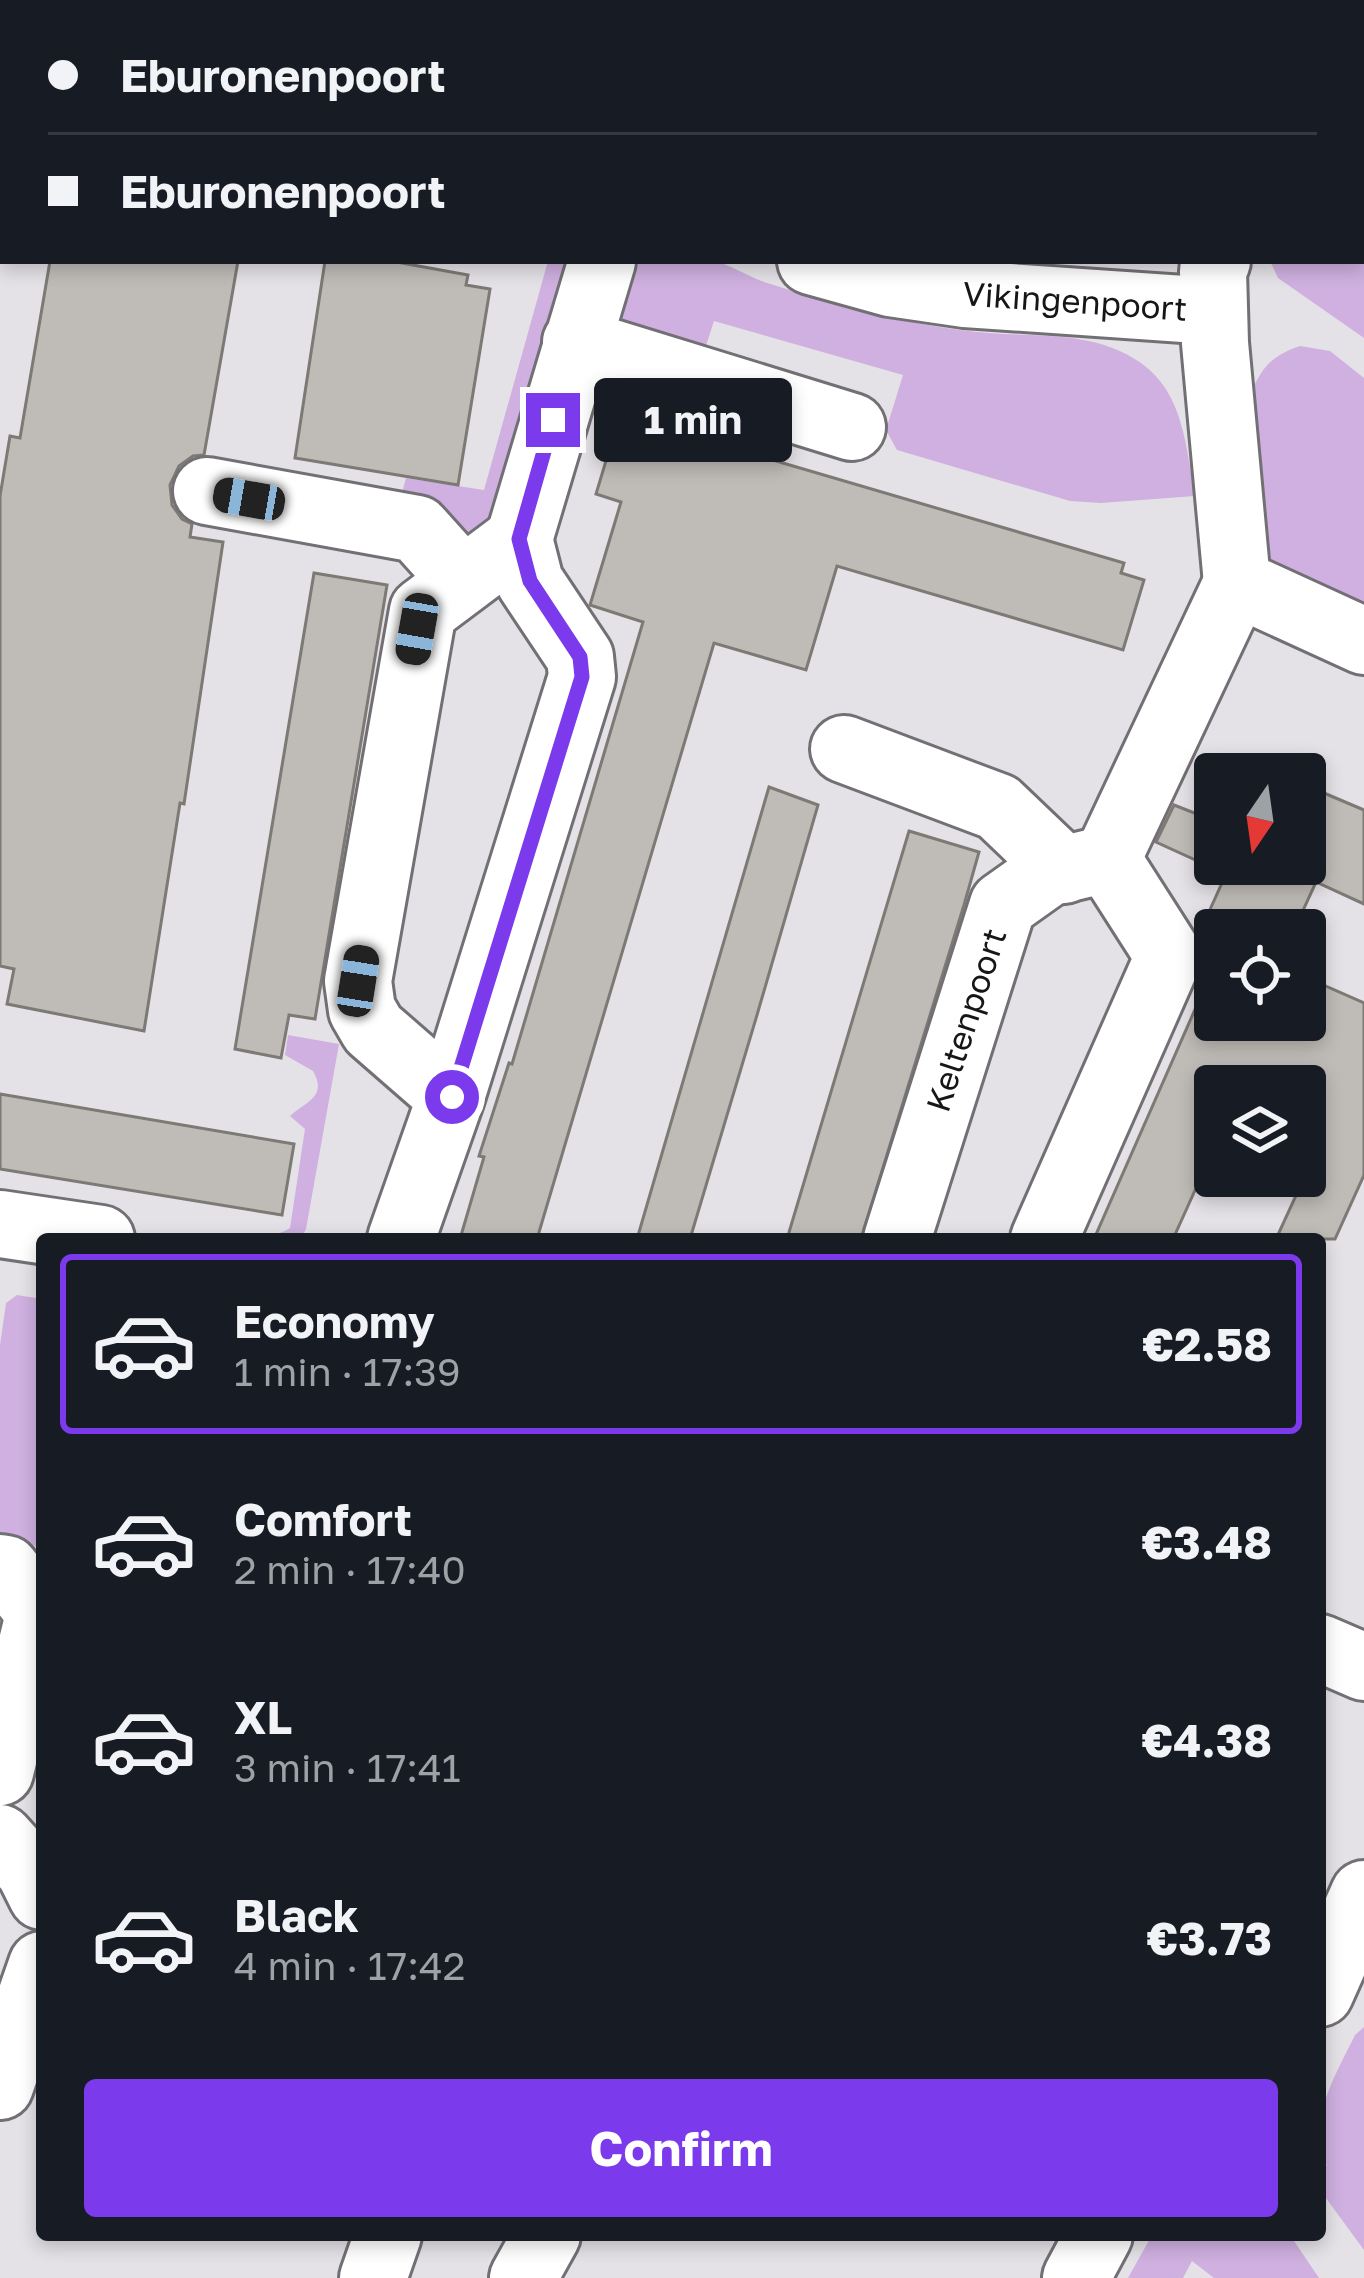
<!DOCTYPE html>
<meta charset="utf-8">
<style>
:root{--surface:#171b24;--page:#242831;--text:#f1f3f6;--muted:#9ea1a6;--line:#363941;--accent:#7c3aed}
body{margin:0;font-family:"Golos Text",sans-serif;background:var(--page);color:var(--text);height:100vh;display:flex;flex-direction:column;font-size:45px;white-space:nowrap}
*{box-sizing:border-box;margin:0}
p{font-size:39px;color:var(--muted)}
.icon{flex:none;width:66px;height:66px;fill:none;stroke:currentColor;stroke-width:2;stroke-linecap:round;stroke-linejoin:round}
.map{position:relative;flex:1;overflow:hidden}
.panel{position:absolute;left:36px;top:1233px;width:1290px;height:1008px;display:flex;flex-direction:column;background:var(--surface);border-radius:12px;box-shadow:0 6px 18px #0003}
.panel>*{flex:none}
.hud{position:absolute;left:0px;top:0px;width:1365px;height:264px;box-shadow:0 6px 18px #0003;display:grid;align-content:center;height:264px;padding:0 48px;background:var(--surface)}
.needle{width:78px;rotate:193deg}
.tools{position:absolute;left:1194px;top:753px;display:grid;gap:24px}
.tools a{display:grid;place-items:center;width:132px;height:132px;border-radius:12px;background:var(--surface);box-shadow:0 6px 18px #0003;font-size:60px}
.end{position:absolute;width:54px;height:54px;margin:-27px;border:15px solid #7c3aed;background:#fff;box-shadow:0 0 0 6px #fff}
.from{border-radius:50%}
.bubble{position:absolute;height:84px;border-radius:12px;background:var(--surface);box-shadow:0 6px 18px #0003;font-size:39px;font-weight:700;line-height:84px;text-align:center}
.car{position:absolute;width:36px;height:72px;margin:-36px -18px;border-radius:15px;box-shadow:0 0 9px 3px #0007;background:linear-gradient(#222 24%,#8ab4d8 0 40%,#222 0 76%,#8ab4d8 0 86%,#222 0)}
.hud b{display:flex;align-items:center;gap:42px;height:114px;font-size:45px}
.hud b+b{border-top:3px solid var(--line)}
.hud i{width:30px;height:30px;background:var(--text)}
ul{padding:21px 0 0;list-style:none}
li{display:flex;align-items:center;gap:36px;height:180px;margin:0 24px 18px;padding:0 24px;border:6px solid transparent;border-radius:12px}
li div{flex:1}
li b{display:block;font-size:45px}
li em{font-style:normal;font-weight:700}
li.active{border-color:var(--accent)}
li>.icon{width:108px;height:108px;stroke-width:1.5}
.primary-button{display:flex;gap:24px;margin-top:auto;padding:24px 48px}
.primary-button a{flex:1;height:138px;border-radius:12px;background:var(--accent);color:#fff;font-size:48px;font-weight:700;line-height:138px;text-align:center}
.map>svg:first-child{display:block}
.green{fill:#cfb0e0}
.building{fill:#bfbbb7;stroke:#7d7975;stroke-width:3}
.lines{fill:none;stroke-linecap:round;stroke-linejoin:round}
.minor-casing{stroke:#727074;stroke-width:72}
.minor{stroke:#fff;stroke-width:66}
.route{stroke:#7c3aed;stroke-width:15}
.labels{text-anchor:middle;stroke-width:10;stroke-linejoin:round;paint-order:stroke}
.street-label{font-size:33px;fill:#161517;stroke:#fff}
</style>
<div class="map">
<svg width="1364" height="2278" viewBox="0 0 1364 2278">
<rect width="100%" height="100%" fill="#e5e2e7"/>
<g class="green">
<path d="M 1364,165 L 1364,338 L 1278,278 L 1270,261 L 1362,261 Z"/>
<path d="M 548,261 L 575,261 L 499,515 L 472,538 L 454,541 L 399,504 L 406,478 L 484,490 Z"/>
<path d="M 639,261 C 662,261 690,257 713,261 C 730,264 747,276 764,282 C 837,305 913,327 989,333 C 1041,337 1096,331 1141,363 C 1184,393 1186,449 1195,496 L 1101,503 L 1070,501 L 897,450 L 886,430 L 903,375 L 714,321 L 702,358 L 612,334 L 612,287 L 629,292 Z"/>
<path d="M 1300,346 L 1330,351 L 1364,378 L 1364,623 L 1265,572 L 1250,395 C 1262,367 1271,356 1300,346 Z"/>
<path d="M 288,1035 L 339,1044 L 306,1229 L 301,1239 L 241,1239 L 242,1233 C 261,1236 274,1238 290,1228 L 305,1129 L 290,1116 C 305,1102 328,1097 313,1071 L 285,1055 Z"/>
<path d="M 17,1295 L 42,1299 L 42,1547 L 0,1540 L 0,1345 L 6,1303 Z"/>
<path d="M 1364,2027 L 1364,2250 L 1320,2190 L 1320,2171 L 1327,2165 C 1303,2128 1338,2070 1355,2035 Z"/>
<path d="M 1152,2235 L 1290,2235 L 1319,2278 L 1214,2278 L 1192,2261 L 1183,2278 L 1128,2278 Z"/>
</g>
<g class="building">
<path d="M 50,261 L 238,261 L 204,455 L 193,456 L 179,466 L 170,485 L 172,505 L 182,519 L 192,524 L 190,537 L 223,542 L 184,804 L 180,803 L 144,1031 L 7,1004 L 14,969 L 0,966 L 0,496 L 10,436 L 20,438 Z"/>
<path d="M 325,261 L 391,261 L 468,275 L 466,285 L 490,289 L 458,485 L 295,458 Z"/>
<path d="M 643,422 L 1124,563 L 1121,573 L 1144,580 L 1123,650 L 837,566 L 806,670 L 714,643 L 537,1239 L 460,1239 L 484,1157 L 479,1156 L 509,1063 L 512,1064 L 643,622 L 590,605 L 621,502 L 596,494 L 617,424 L 640,431 Z"/>
<path d="M 314,573 L 387,585 L 315,1019 L 289,1015 L 281,1058 L 235,1049 Z"/>
<path d="M 1305,785 L 1364,810 L 1364,904 L 1316,882 L 1294,930 L 1215,930 L 1215,956 L 1206,952 L 1199,934 L 1226,874 L 1156,842 L 1174,805 L 1215,821 L 1215,864 L 1305,864 Z"/>
<path d="M 769,787 L 818,805 L 757,1015 L 690,1239 L 637,1239 Z"/>
<path d="M 909,831 L 979,852 L 964,905 L 861,1239 L 787,1239 Z"/>
<path d="M 1215,964 L 1215,1020 L 1305,1020 L 1305,977 L 1364,1003 L 1364,1175 L 1335,1239 L 1276,1239 L 1305,1176 L 1305,1086 L 1215,1086 L 1215,1146 L 1173,1239 L 1094,1239 Z"/>
<path d="M 0,1094 L 294,1144 L 282,1215 L 0,1169 Z"/>
</g>
<g class="lines">
<defs>
<g id="minor">
<path d="M 322,0 L 333,3"/>
<path d="M 137,3 L 163,0"/>
<path d="M 781,3 L 782,0"/>
<path d="M 0,19 L 3,19"/>
<path d="M 0,108 L 0,127"/>
<path d="M 1362,139 L 1364,138"/>
<path d="M 811,261 L 890,283 L 965,294 L 1213,311"/>
<path d="M 1217,261 L 1213,271 L 1215,343 L 1237,583 L 1364,641"/>
<path d="M 576,342 L 852,427"/>
<path d="M 207,491 L 417,529 L 463,580"/>
<path d="M 519,539 L 602,261"/>
<path d="M 844,749 L 998,807 L 1064,870"/>
<path d="M 1107,859 L 1237,583"/>
<path d="M 0,1224 L 101,1239"/>
<path d="M 401,1239 L 451,1097 L 582,677 L 580,657 L 530,582 L 519,539 L 423,611 L 358,981 L 362,1010 L 373,1029 L 451,1097"/>
<path d="M 897,1239 L 1003,905 L 1048,873 L 1107,859 L 1169,956 L 1044,1239"/>
<path d="M 0,1568 L 6,1569 L 42,1616"/>
<path d="M 1320,1648 L 1364,1667"/>
<path d="M 0,1772 L 39,1615"/>
<path d="M 0,1838 L 29,1870 L 42,1896"/>
<path d="M 1320,1993 L 1364,1894"/>
<path d="M 0,2086 L 42,1965"/>
<path d="M 373,2278 L 388,2235"/>
<path d="M 523,2278 L 547,2235"/>
<path d="M 1076,2278 L 1099,2235"/>
</g>
</defs>
<use href="#minor" class="minor-casing"/>
<use href="#minor" class="minor"/>
</g>
<g class="lines">
<path class="route" d="M 452,1097 L 582,677 L 580,657 L 530,581 L 519,539 L 553,420"/>
</g>
<g class="labels">
<g class="street-label">
<text transform="translate(1075 301) rotate(4)" y="12">Vikingenpoort</text>
<text transform="translate(966 1020) rotate(-72)" y="12">Keltenpoort</text>
</g>
</g>
</svg>
<div class="tools">
<a><svg class="needle" viewBox="-14 -14 28 28"><path d="M0-13l5 13h-10z" fill="#e53935"/><path d="M0 13l5-13h-10z" fill="#9ea1a6"/></svg></a>
<a><svg class="icon" aria-label="locate" viewBox="0 0 24 24"><circle cx="12" cy="12" r="6"/><path d="M12 2v4M12 18v4M2 12h4M18 12h4"/></svg></a>
<a><svg class="icon" aria-label="layers" viewBox="0 0 24 24"><path d="M12 4l9 5-9 5-9-5zM3 14l9 5 9-5"/></svg></a>
</div>
<i class="end from" style="left:452px;top:1097px"></i>
<i class="end" style="left:553px;top:420px"></i>
<div class="bubble" style="left:594px;top:378px;width:198px">1 min</div>
<i class="car" style="left:249px;top:499px;rotate:280deg"></i>
<i class="car" style="left:417px;top:629px;rotate:190deg"></i>
<i class="car" style="left:358px;top:981px;rotate:9deg"></i>
<div class="hud">
<b><i class="from"></i>Eburonenpoort</b>
<b><i></i>Eburonenpoort</b>
</div>
<section class="panel">
<ul>
<li class="active"><svg class="icon" aria-label="car" viewBox="0 0 24 24"><path d="M5 17H2v-5l4-1 3-4h7l3 4 3 1v5h-3M9 17h6M6 11h13"/><circle cx="7" cy="17" r="2"/><circle cx="17" cy="17" r="2"/></svg><div><b>Economy</b><p>1 min · 17:39</p></div><em>€2.58</em></li>
<li><svg class="icon" aria-label="car" viewBox="0 0 24 24"><path d="M5 17H2v-5l4-1 3-4h7l3 4 3 1v5h-3M9 17h6M6 11h13"/><circle cx="7" cy="17" r="2"/><circle cx="17" cy="17" r="2"/></svg><div><b>Comfort</b><p>2 min · 17:40</p></div><em>€3.48</em></li>
<li><svg class="icon" aria-label="car" viewBox="0 0 24 24"><path d="M5 17H2v-5l4-1 3-4h7l3 4 3 1v5h-3M9 17h6M6 11h13"/><circle cx="7" cy="17" r="2"/><circle cx="17" cy="17" r="2"/></svg><div><b>XL</b><p>3 min · 17:41</p></div><em>€4.38</em></li>
<li><svg class="icon" aria-label="car" viewBox="0 0 24 24"><path d="M5 17H2v-5l4-1 3-4h7l3 4 3 1v5h-3M9 17h6M6 11h13"/><circle cx="7" cy="17" r="2"/><circle cx="17" cy="17" r="2"/></svg><div><b>Black</b><p>4 min · 17:42</p></div><em>€3.73</em></li>
</ul>
<div class="primary-button"><a>Confirm</a></div>
</section>
</div>
